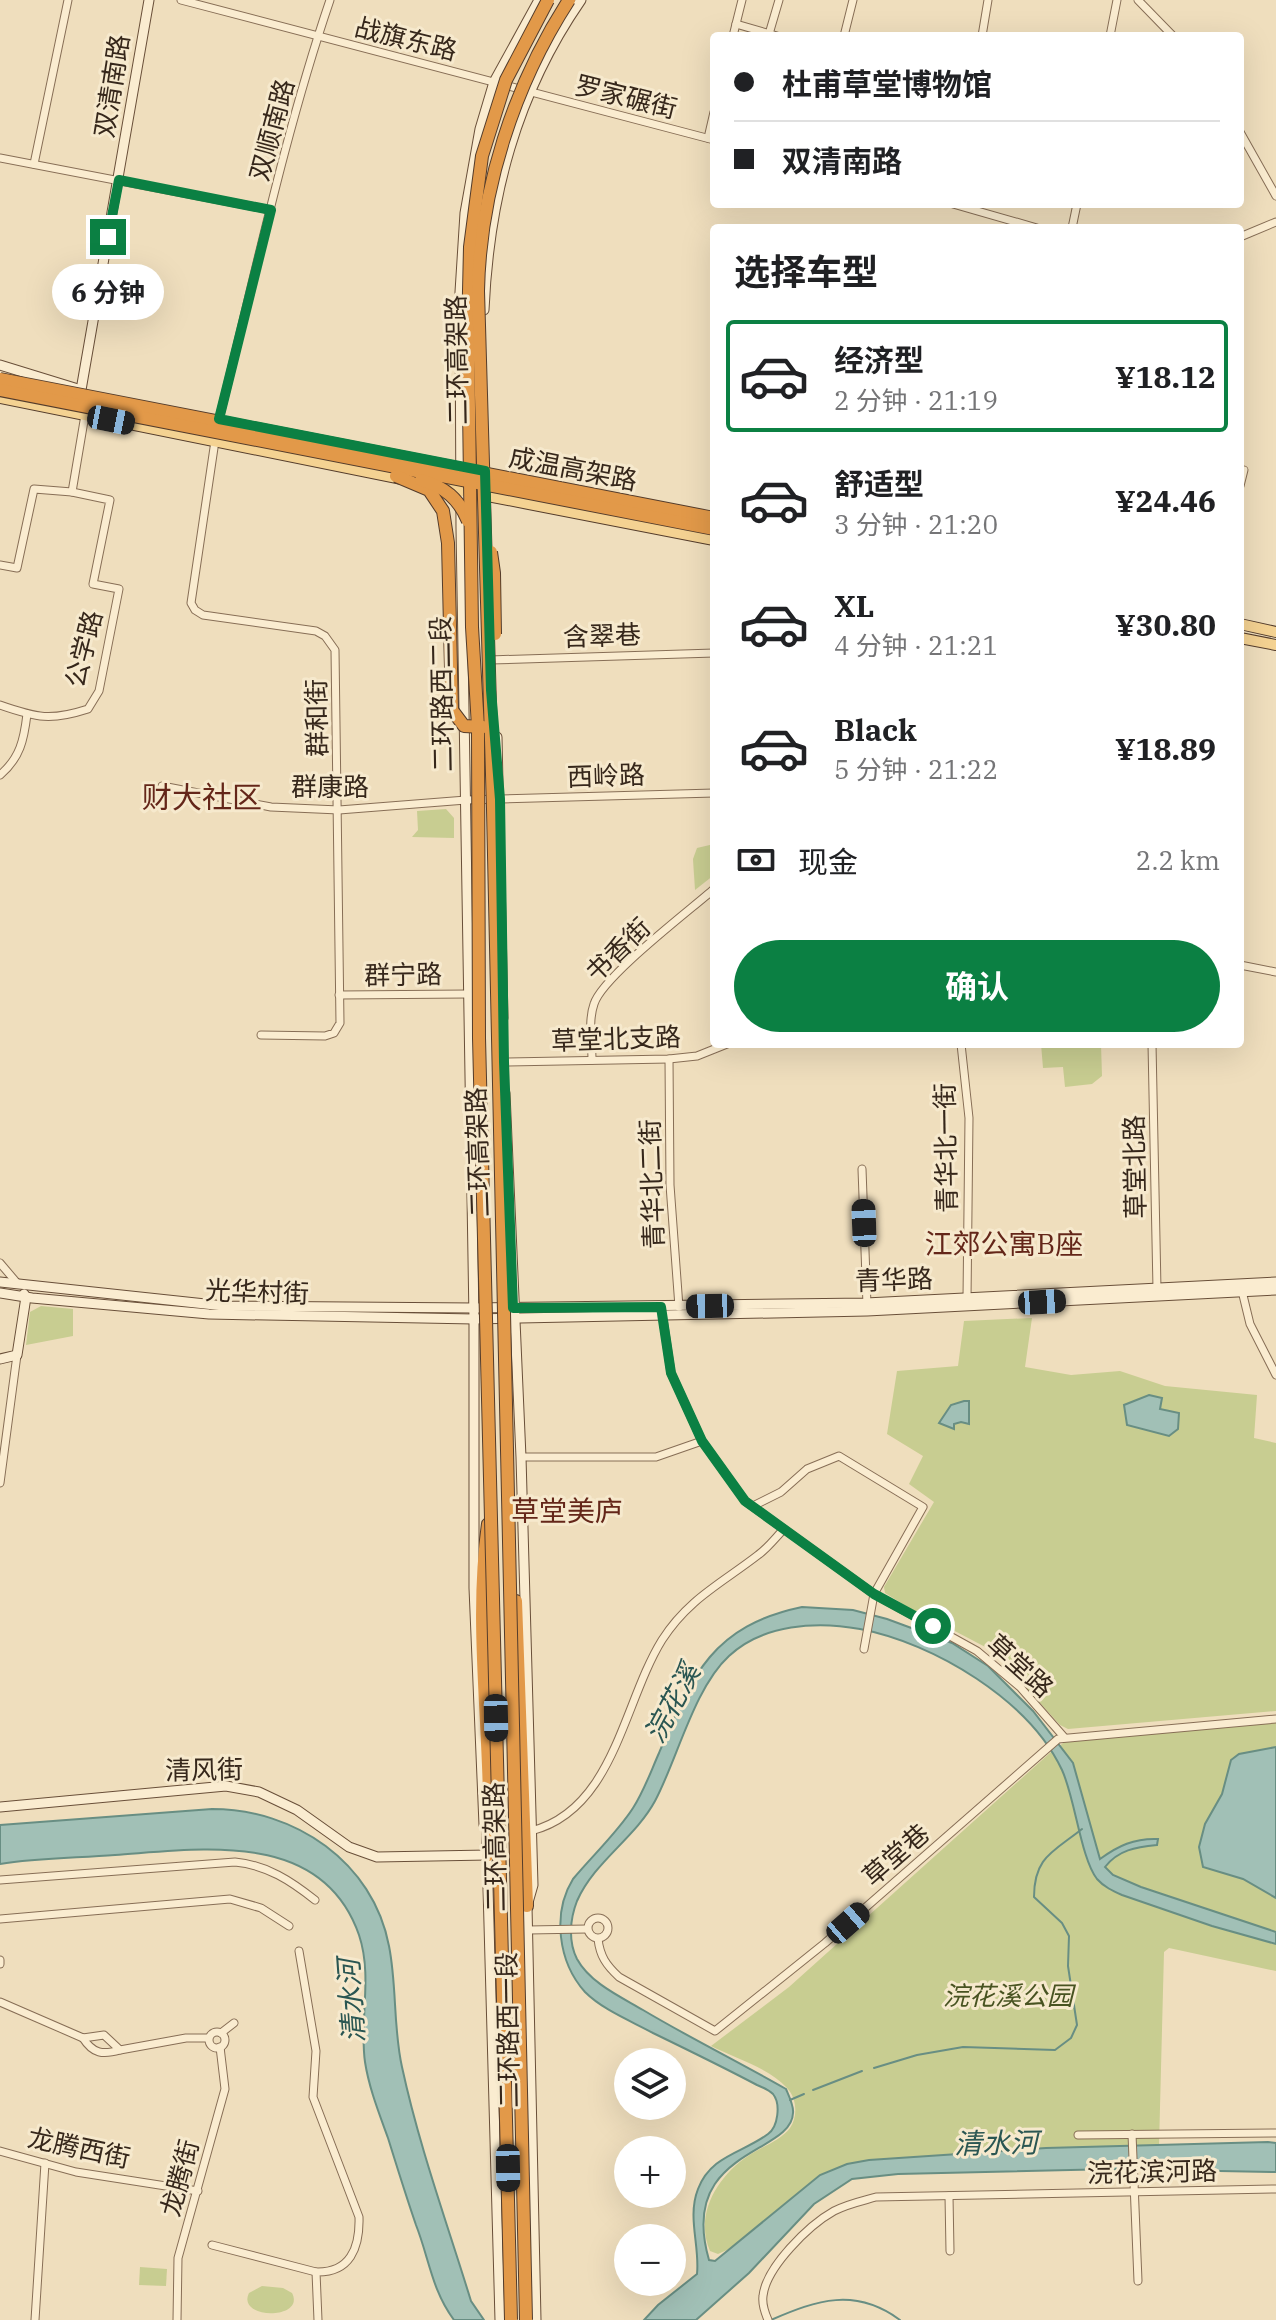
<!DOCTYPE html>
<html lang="zh">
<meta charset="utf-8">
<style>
:root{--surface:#fff;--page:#f6f6f6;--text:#202124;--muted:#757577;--line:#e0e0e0;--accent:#0b8043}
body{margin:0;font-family:"IBM Plex Serif","Noto Sans SC",serif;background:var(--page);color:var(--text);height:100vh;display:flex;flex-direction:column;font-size:30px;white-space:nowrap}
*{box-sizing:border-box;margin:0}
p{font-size:26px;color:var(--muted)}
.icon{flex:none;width:44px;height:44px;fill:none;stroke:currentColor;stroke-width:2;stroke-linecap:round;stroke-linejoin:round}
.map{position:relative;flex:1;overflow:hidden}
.panel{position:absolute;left:710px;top:224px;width:534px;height:824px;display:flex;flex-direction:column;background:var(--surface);border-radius:8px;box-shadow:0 8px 32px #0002}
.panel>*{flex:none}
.guide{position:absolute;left:710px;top:32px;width:534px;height:176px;border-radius:8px;box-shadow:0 8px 32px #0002;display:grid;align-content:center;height:176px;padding:0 24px;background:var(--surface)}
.buttons{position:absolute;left:614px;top:2048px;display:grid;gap:16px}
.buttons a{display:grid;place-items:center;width:72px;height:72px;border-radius:50%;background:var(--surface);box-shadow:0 8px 32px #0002;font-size:40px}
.end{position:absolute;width:36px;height:36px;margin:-18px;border:10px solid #0b8043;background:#fff;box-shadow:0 0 0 4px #fff}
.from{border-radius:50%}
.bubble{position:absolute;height:56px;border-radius:28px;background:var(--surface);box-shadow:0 8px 32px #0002;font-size:26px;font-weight:700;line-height:56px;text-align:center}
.car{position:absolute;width:24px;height:48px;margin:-24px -12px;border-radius:10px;box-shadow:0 0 6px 2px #0007;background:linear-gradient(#222 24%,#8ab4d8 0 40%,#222 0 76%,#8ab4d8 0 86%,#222 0)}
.guide b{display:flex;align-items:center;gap:28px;height:76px;font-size:30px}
.guide b+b{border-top:2px solid var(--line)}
.guide i{width:20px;height:20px;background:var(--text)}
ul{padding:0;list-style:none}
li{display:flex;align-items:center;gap:24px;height:112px;margin:0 16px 12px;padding:0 8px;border:4px solid transparent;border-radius:8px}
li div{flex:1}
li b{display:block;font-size:30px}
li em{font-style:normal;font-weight:700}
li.on{border-color:var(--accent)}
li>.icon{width:72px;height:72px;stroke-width:1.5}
h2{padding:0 24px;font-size:36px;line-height:96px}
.pay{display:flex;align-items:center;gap:20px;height:88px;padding:0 24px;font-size:30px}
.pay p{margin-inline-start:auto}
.action{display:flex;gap:16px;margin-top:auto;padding:16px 24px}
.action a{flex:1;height:92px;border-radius:48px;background:var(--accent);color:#fff;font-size:32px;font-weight:700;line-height:92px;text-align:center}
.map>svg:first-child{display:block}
.green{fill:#c8cd91}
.water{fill:#a1c0b6;stroke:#688e83;stroke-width:2}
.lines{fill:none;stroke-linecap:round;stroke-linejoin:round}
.stream{stroke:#688e83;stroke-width:2}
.street-casing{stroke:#876e56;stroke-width:9}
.secondary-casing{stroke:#694f39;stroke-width:11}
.primary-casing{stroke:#543c2b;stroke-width:12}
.highway-casing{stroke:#543c2b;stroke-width:14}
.street{stroke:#faecd0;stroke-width:7}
.secondary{stroke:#faecd0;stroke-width:9}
.primary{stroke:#f4d292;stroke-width:10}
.highway{stroke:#e29949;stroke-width:12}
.highway-bridge-casing{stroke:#543c2b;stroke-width:14;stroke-linecap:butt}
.highway-bridge{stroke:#e29949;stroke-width:12}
.route{stroke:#0b8043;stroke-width:10}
.labels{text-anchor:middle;stroke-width:6;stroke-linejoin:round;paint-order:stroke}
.street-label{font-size:26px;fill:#36271b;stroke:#f6e9cd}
.park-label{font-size:26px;font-style:italic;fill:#485321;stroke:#f6e9cd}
.neighbourhood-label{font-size:28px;fill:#642619;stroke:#f6e9cd}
.water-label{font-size:28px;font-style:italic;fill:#2a5652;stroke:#f6e9cd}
.quarter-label{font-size:30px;fill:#642619;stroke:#f6e9cd}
</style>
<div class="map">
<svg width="1276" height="2320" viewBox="0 0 1276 2320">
<rect width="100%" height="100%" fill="#efdebd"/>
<g class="green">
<path d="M 446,809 L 454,818 L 454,838 L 412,837 L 418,830 L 417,811 Z"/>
<path d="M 714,844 L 714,875 L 695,890 L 693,859 L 697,848 Z"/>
<path d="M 1041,1044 L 1101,1044 L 1102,1076 L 1092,1084 L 1065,1087 L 1063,1067 L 1043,1068 Z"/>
<path d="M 41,1306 L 73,1309 L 73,1336 L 26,1345 L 30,1312 Z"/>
<path d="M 1032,1318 L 1025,1367 L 1071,1375 L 1120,1371 L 1165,1386 L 1257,1395 L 1254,1438 L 1276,1443 L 1276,1711 L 1068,1729 L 1060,1725 L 993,1651 L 949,1628 L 932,1622 L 885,1593 L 884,1587 L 934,1502 L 909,1484 L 923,1456 L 887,1434 L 897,1371 L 958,1366 L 964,1321 Z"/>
<path d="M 1276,1722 L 1276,1971 L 1169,1948 L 1164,1952 L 1159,2146 L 1046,2148 L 820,2175 L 736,2246 L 718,2254 L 710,2251 C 694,2214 718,2176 748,2156 C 761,2147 780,2141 790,2128 C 798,2117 797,2098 787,2088 C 769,2068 735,2058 711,2046 L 789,1987 L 1051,1752 L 1066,1741 Z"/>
<path d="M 140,2267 L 167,2269 L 166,2286 L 139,2285 Z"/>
<path d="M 262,2286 L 283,2288 L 292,2293 C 306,2320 236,2320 249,2293 Z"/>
</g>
<g class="water">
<path d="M 1149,1395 L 1162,1398 L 1160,1409 L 1179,1413 L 1178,1429 L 1169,1436 L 1127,1425 L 1124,1405 Z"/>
<path d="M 964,1401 L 969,1401 L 969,1424 L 961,1422 L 954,1424 L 954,1429 L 939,1423 L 951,1405 Z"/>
<path d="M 802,1607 L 853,1610 L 887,1619 L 952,1643 L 988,1666 L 1033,1711 L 1073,1763 L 1100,1859 C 1118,1846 1134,1838 1158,1839 L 1157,1845 C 1136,1847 1118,1850 1105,1867 L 1113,1875 L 1141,1887 L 1276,1932 L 1276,1944 L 1212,1926 L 1122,1895 C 1113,1891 1104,1887 1097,1879 C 1081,1859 1075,1798 1062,1770 C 1029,1700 934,1643 860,1629 C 817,1621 763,1624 729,1656 C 694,1688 677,1760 655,1801 C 635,1838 594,1862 577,1901 C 570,1919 568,1941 577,1959 C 590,1983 621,1997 643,2010 C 690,2038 739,2062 786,2089 C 789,2096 794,2106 793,2113 C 792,2155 677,2149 709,2260 L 715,2261 L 820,2175 L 847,2164 L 869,2160 L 1046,2148 L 1268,2142 L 1276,2143 L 1276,2172 L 1114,2169 L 898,2174 L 852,2179 L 814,2204 L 749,2273 L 696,2320 L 644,2320 L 658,2305 L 697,2274 C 700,2246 687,2217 698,2189 C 711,2155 743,2153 768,2134 C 778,2127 781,2104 773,2094 C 769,2090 762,2087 757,2085 C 723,2067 688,2050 653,2033 C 631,2021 603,2010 585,1992 C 558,1962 552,1913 573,1879 C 592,1856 617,1833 633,1808 C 644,1791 651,1771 659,1753 C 692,1675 712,1626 802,1607 Z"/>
<path d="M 1276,1747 L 1276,1898 L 1243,1879 L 1203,1867 L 1199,1847 L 1205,1824 L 1222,1794 L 1231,1760 L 1239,1754 Z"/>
<path d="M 212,1809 C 295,1809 373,1862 389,1946 C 397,1986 393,2027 402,2067 C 419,2146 447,2223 471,2301 L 484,2320 L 454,2320 C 432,2291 429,2258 416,2225 C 406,2196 397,2167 388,2138 C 379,2113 369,2088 365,2062 C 359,2020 373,1977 359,1935 C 322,1829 202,1849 115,1855 C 77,1858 37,1858 0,1864 L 0,1825 Z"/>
</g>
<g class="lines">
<g class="stream">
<path d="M 874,2068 L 917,2055 L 963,2047 L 1055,2050 L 1071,2038 L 1077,2025 L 1068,1966 L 1069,1936 L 1062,1923 L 1034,1897 C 1034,1857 1053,1852 1082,1829"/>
<path d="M 813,2090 L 862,2071"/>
<path d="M 790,2100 L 804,2094"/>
<path d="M 771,2320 C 817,2300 855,2287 900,2320"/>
</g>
<defs>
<g id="street">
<path d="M 181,0 L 714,140"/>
<path d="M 1138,0 L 1173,36"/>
<path d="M 736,24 L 777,36"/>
<path d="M 769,34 L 779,0"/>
<path d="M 733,36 L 742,0"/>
<path d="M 844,36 L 853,0"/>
<path d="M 982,36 L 988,0"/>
<path d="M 1110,36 L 1117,0"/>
<path d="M 1240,132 L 1276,196"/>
<path d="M 708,138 L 714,112"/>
<path d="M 0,158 L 271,210"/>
<path d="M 34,164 L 68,0"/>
<path d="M 953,204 L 1037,228"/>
<path d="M 1072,228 L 1077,204"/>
<path d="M 1240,237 L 1276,222"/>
<path d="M 219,419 C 254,280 284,135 330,0"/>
<path d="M 215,441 L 191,603 L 195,610 L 203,615 L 316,631 L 325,636 L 335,650 L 340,1023 L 334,1033 L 325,1036 L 261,1035"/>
<path d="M 1240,486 L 1244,470"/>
<path d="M 72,492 L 85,415"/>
<path d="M 0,565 L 17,568 L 34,489 L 72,492 L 110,500 L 93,584 L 119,589 L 99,691 L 88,709 C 51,721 37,718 0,705"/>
<path d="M 490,660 L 714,653"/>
<path d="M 0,775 C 20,758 24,740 27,714"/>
<path d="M 162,786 L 271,807 L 339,810 L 466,800 L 714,793"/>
<path d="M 1240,965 L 1276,972"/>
<path d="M 339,995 L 468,994"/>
<path d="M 961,1044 L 969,1118 L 967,1299"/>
<path d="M 1152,1044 L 1157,1289"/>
<path d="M 669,1059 L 670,1185 L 679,1307"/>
<path d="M 592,1060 C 592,1042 588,1021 594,1004 C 602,977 689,911 714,889"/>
<path d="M 504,1062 L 669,1059 L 697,1056 L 727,1044"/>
<path d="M 862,1169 L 867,1305"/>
<path d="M 0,1263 L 17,1283"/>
<path d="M 1242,1291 L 1250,1324 L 1276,1375"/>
<path d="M 662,1312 L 671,1373 L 702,1441 L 745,1501 L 874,1594 L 977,1651 L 1020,1687 L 1064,1737"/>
<path d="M 521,1457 L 656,1457 L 702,1441"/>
<path d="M 0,1483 L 17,1355"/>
<path d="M 753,1506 L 781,1492 L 807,1469 L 839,1456 L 923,1507 L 874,1594 L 864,1649"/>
<path d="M 531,1831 C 614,1810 623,1703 662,1640 C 688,1599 722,1583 758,1555 C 768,1548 776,1537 784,1529"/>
<path d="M 0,1880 L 235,1862 C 267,1865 291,1881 315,1900"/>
<circle cx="598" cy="1928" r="10"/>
<path d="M 0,1919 L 230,1899 L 261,1908 L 289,1926"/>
<path d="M 528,1930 L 587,1929"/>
<path d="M 598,1939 C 600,1956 606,1965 619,1977 L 715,2031 L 825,1943 L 1058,1739 L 1276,1719"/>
<path d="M 299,1951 L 316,2051 L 313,2097 L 359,2217 C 360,2248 350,2273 316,2272 L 318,2320"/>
<path d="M 0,1960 L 0,1964"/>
<path d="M 0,2002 L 83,2038 L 104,2035 L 120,2050 L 186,2038 L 208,2038"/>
<circle cx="217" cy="2040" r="8"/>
<path d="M 221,2033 L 234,2023"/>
<path d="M 83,2038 C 93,2054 103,2055 120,2050"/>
<path d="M 1132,2134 L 1138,2281"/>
<path d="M 1078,2135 L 1276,2133"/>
<path d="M 0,2151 L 76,2172 L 198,2191"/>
<path d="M 949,2196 L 950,2251"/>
<path d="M 212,2245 L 316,2272"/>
<path d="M 35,2320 L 45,2163"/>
<path d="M 177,2320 L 178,2258 L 225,2089 L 220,2047"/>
<path d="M 768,2320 C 765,2313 762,2303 763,2296 C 766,2267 809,2225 834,2211 C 847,2204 862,2201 876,2197 L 1276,2189"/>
</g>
<g id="secondary">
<path d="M 484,310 C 489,197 516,94 581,0"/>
<path d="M 0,365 L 78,389"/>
<path d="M 82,399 L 81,390 L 149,0"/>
<path d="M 497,737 L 503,1018"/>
<path d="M 505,1093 L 521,1457 L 533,1885 L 527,1906 L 536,2320"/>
<path d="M 0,1282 L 224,1306 L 474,1308 L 866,1303 L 1276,1282"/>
<path d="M 0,1293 L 32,1298 L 209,1314 L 474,1319 L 867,1311 L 1276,1290"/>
<path d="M 0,1359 L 17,1355 L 26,1297 L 24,1294"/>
<path d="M 0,1807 L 226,1786 L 259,1792 L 297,1810 L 349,1847 L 377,1857 L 488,1855"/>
<path d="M 484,1825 L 474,1588 L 474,1319 L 461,528 L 460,292 L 465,213 L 480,129 L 494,82 L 539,0"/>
<path d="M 487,1852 L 500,2320"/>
</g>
<g id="primary">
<path d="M 0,398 L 402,479"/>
<path d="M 441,487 L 714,540"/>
<path d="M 1240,624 L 1276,632"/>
<path d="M 1240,638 L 1276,645"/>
</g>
<g id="highway">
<path d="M 488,1524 C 472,1632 494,1746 488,1855"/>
<path d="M 516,1601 L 527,1906"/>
</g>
</defs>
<use href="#street" class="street-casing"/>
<use href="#secondary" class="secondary-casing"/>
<use href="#primary" class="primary-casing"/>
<use href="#highway" class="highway-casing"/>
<use href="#street" class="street"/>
<use href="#secondary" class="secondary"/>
<use href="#primary" class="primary"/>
<use href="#highway" class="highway"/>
<defs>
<g id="highway-bridge">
<path d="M 0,379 L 714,518"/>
<path d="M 0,390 L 714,529"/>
<path d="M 396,476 L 429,490 L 443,511 L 448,543 L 452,710 L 464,726 L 483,727"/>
<path d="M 421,480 C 445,487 459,499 468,521"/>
<path d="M 491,552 L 494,573 L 495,634"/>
<path d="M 511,2320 L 479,1038 L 478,727 L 472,627 L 468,335 L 470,247 L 482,156 L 506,80 L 548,0"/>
<path d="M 526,2320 L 493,809 L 478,291 C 480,190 514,85 569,0"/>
</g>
</defs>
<use href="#highway-bridge" class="highway-bridge-casing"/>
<use href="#highway-bridge" class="highway-bridge"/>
</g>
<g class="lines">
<path class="route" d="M 108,237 L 119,180 L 271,210 L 219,419 L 485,471 L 491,690 L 500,799 L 504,1062 L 513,1308 L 661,1307 L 671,1373 L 702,1441 L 745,1501 L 874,1594 L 933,1626"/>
</g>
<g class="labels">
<g class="street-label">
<text transform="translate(406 39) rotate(14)" y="9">战旗东路</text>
<text transform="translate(112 86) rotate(-81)" y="9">双清南路</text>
<text transform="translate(626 97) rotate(14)" y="9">罗家碾街</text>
<text transform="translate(272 130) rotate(-75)" y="9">双顺南路</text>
<text transform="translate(457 360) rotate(-91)" y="9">二环高架路</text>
<text transform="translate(573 469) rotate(11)" y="9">成温高架路</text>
<text transform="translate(602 636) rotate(-2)" y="9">含翠巷</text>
<text transform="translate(84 649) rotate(-76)" y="9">公学路</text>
<text transform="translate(442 694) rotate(-91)" y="9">二环路西二段</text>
<text transform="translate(317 718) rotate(-91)" y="9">群和街</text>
<text transform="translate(606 776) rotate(-2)" y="9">西岭路</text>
<text x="330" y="796">群康路</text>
<text transform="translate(618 950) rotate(-44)" y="9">书香街</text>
<text transform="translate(403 975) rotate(-1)" y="9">群宁路</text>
<text transform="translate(616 1039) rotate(-2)" y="9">草堂北支路</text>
<text transform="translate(946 1148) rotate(-91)" y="9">青华北一街</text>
<text transform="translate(478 1152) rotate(-92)" y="9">二环高架路</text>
<text transform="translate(1135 1167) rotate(-91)" y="9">草堂北路</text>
<text transform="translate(652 1184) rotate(-92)" y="9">青华北二街</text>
<text transform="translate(894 1280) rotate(-2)" y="9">青华路</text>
<text transform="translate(257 1292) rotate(2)" y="9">光华村街</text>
<text transform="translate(1020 1666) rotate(42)" y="9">草堂路</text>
<text transform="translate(204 1770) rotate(-1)" y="9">清风街</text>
<text transform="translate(495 1847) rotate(-91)" y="9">二环高架路</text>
<text transform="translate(896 1855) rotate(-41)" y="9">草堂巷</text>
<text transform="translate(508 2030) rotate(-91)" y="9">二环路西一段</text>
<text transform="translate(79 2148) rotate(12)" y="9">龙腾西街</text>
<text transform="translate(1152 2172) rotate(-1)" y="9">浣花滨河路</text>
<text transform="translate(180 2178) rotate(-75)" y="9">龙腾街</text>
</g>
<g class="park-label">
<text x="1008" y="2005">浣花溪公园</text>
</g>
<g class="neighbourhood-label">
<text x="1004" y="1254">江郊公寓B座</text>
<text x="567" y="1521">草堂美庐</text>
</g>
<g class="water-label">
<text transform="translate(672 1703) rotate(-62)" y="10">浣花溪</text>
<text transform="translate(351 2001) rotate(-94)" y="10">清水河</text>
<text transform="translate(996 2143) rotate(-1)" y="10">清水河</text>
</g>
<g class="quarter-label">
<text x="202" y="808">财大社区</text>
</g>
</g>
</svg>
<div class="buttons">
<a><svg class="icon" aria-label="layers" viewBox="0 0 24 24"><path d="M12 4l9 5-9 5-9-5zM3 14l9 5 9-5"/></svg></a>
<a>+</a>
<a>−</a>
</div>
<i class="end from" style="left:933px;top:1626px"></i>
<i class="end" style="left:108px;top:237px"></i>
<div class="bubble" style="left:52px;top:264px;width:112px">6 分钟</div>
<i class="car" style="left:111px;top:420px;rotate:101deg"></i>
<i class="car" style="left:864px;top:1223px;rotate:358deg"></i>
<i class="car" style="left:1042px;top:1302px;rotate:87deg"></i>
<i class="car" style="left:710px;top:1306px;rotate:269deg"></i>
<i class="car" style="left:496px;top:1718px;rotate:179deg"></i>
<i class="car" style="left:848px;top:1923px;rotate:49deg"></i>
<i class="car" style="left:508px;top:2168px;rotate:179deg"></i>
<div class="guide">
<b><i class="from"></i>杜甫草堂博物馆</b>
<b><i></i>双清南路</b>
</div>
<section class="panel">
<h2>选择车型</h2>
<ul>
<li class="on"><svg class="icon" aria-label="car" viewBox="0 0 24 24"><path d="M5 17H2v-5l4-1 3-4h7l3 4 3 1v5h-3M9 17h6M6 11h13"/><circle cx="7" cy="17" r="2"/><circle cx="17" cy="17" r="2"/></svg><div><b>经济型</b><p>2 分钟 · 21:19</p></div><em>¥18.12</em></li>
<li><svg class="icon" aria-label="car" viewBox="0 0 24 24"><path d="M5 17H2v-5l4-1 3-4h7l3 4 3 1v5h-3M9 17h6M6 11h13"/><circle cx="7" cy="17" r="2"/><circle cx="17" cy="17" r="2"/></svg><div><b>舒适型</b><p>3 分钟 · 21:20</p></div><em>¥24.46</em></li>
<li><svg class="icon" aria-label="car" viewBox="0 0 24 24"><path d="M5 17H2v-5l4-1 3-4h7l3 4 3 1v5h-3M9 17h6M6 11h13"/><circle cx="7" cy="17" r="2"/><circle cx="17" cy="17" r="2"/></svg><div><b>XL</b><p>4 分钟 · 21:21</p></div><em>¥30.80</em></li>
<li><svg class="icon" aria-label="car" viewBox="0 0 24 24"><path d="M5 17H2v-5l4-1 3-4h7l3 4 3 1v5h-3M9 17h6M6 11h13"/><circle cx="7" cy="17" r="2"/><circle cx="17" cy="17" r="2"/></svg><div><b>Black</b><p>5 分钟 · 21:22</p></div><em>¥18.89</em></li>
</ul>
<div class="pay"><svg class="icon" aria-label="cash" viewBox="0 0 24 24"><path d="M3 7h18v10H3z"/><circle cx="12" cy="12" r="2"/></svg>现金<p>2.2 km</p></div>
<div class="action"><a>确认</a></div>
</section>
</div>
